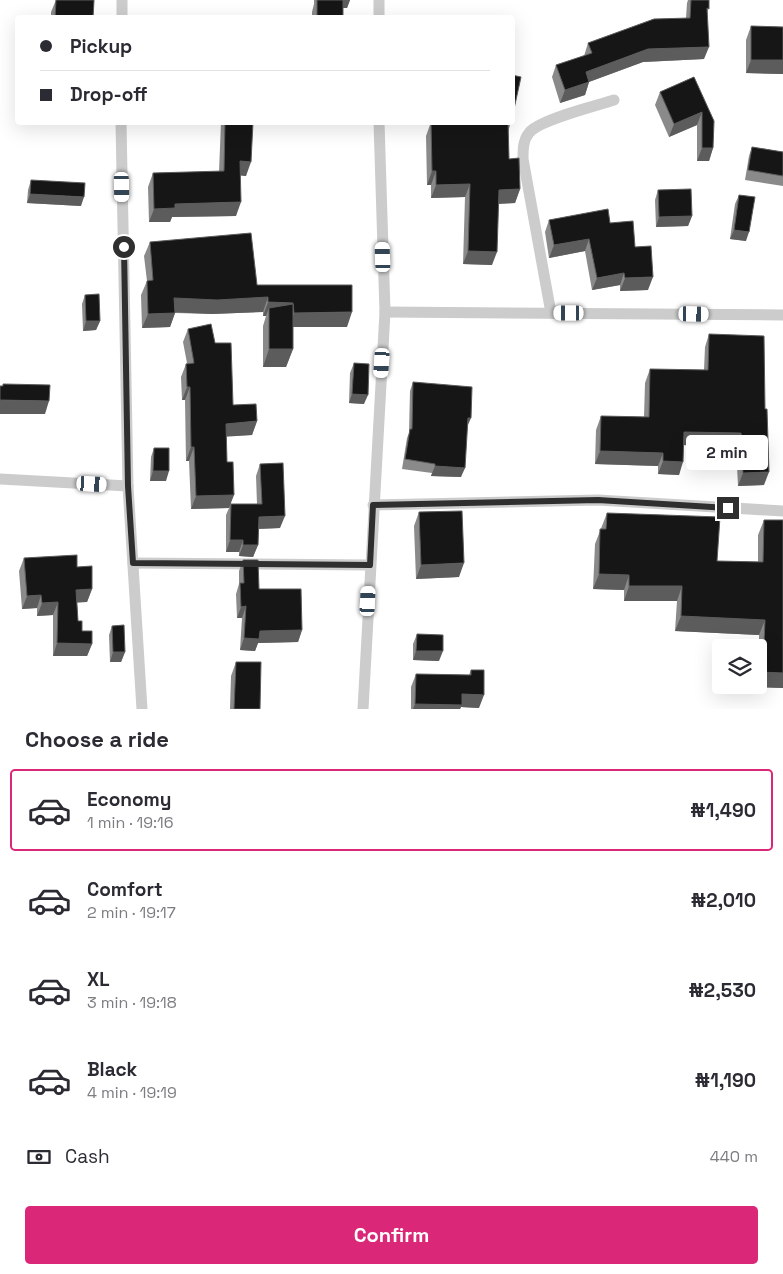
<!DOCTYPE html>
<meta charset="utf-8">
<style>
:root{--surface:#fff;--page:#f7f7f7;--text:#2b2b33;--muted:#7c7c81;--line:#e1e1e2;--accent:#db2777}
body{margin:0;font-family:"Space Grotesk",sans-serif;background:var(--page);color:var(--text);height:100vh;display:flex;flex-direction:column;font-size:19px;white-space:nowrap}
*{box-sizing:border-box;margin:0}
p{font-size:16px;color:var(--muted)}
.icon{flex:none;width:28px;height:28px;fill:none;stroke:currentColor;stroke-width:2;stroke-linecap:round;stroke-linejoin:round}
.map{position:relative;height:709px;overflow:hidden}
.sheet{display:flex;flex-direction:column;background:var(--surface);flex:1}
.sheet>*{flex:none}
.hud{position:absolute;left:15px;top:15px;width:500px;height:110px;border-radius:5px;box-shadow:0 5px 20px #0002;display:grid;align-content:center;height:110px;padding:0 25px;background:var(--surface)}
.controls{position:absolute;left:712px;top:639px;display:grid;gap:10px}
.controls a{display:grid;place-items:center;width:55px;height:55px;border-radius:5px;background:var(--surface);box-shadow:0 5px 20px #0002;font-size:25px}
.end{position:absolute;width:22px;height:22px;margin:-11px;border:6px solid #2f2f2f;background:#fff;box-shadow:0 0 0 2px #fff}
.from{border-radius:50%}
.bubble{position:absolute;height:35px;border-radius:5px;background:var(--surface);box-shadow:0 5px 20px #0002;font-size:16px;font-weight:700;line-height:35px;text-align:center}
.car{position:absolute;width:15px;height:30px;margin:-15px -8px;border-radius:6px;box-shadow:0 0 4px 1px #0007;background:linear-gradient(#fff 24%,#345 0 40%,#fff 0 76%,#345 0 86%,#fff 0)}
.hud b{display:flex;align-items:center;gap:18px;height:48px;font-size:19px}
.hud b+b{border-top:1px solid var(--line)}
.hud i{width:12px;height:12px;background:var(--text)}
ul{padding:0;list-style:none}
li{display:flex;align-items:center;gap:15px;height:82px;margin:0 10px 8px;padding:0 15px;border:2px solid transparent;border-radius:5px}
li div{flex:1}
li b{display:block;font-size:19px}
li em{font-style:normal;font-weight:700}
li.current{border-color:var(--accent)}
li>.icon{width:45px;height:45px;stroke-width:1.5}
h2{padding:0 25px;font-size:22px;line-height:60px}
.pay{display:flex;align-items:center;gap:12px;height:55px;padding:0 25px;font-size:19px}
.pay p{margin-inline-start:auto}
.primary-button{display:flex;gap:10px;margin-top:auto;padding:10px 25px}
.primary-button a{flex:1;height:58px;border-radius:5px;background:var(--accent);color:#fff;font-size:20px;font-weight:700;line-height:58px;text-align:center}
.map>svg:first-child{display:block}
.lines{fill:none;stroke-linecap:round;stroke-linejoin:round}
.minor{stroke:#ccc;stroke-width:11}
.wall{fill:#8a8a8a}
.shaded-wall{fill:#5c5c5c}
.building{fill:#161616;stroke:#5c5c5c}
.route{stroke:#2f2f2f;stroke-width:6}
</style>
<div class="map">
<svg width="783" height="709" viewBox="0 0 783 709">
<rect width="100%" height="100%" fill="#fff"/>
<g class="lines">
<g class="minor">
<path d="M 379,0 L 379,18"/>
<path d="M 122,18 L 122,0"/>
<path d="M 121,122 L 128,486 L 142,709"/>
<path d="M 385,312 L 783,315"/>
<path d="M 551,313 L 523,159 C 523,150 523,140 529,133 C 538,120 596,106 614,100"/>
<path d="M 0,479 L 128,486"/>
<path d="M 373,505 L 598,500 L 783,511"/>
<path d="M 133,563 L 370,565"/>
<path d="M 363,709 L 385,312 L 379,122"/>
</g>
</g>
<g class="wall">
<path d="M 56,0 L 94,0 L 93,18 L 51,18 L 51,12 Z"/>
<path d="M 314,0 L 350,0 L 347,8 L 343,8 L 343,18 L 312,18 L 312,12 L 314,4 Z"/>
<path d="M 688,0 L 709,0 L 707,13 L 704,59 L 643,62 L 589,82 L 585,95 L 560,103 L 552,77 L 556,65 L 584,56 L 588,43 L 686,18 L 687,3 Z"/>
<path d="M 751,26 L 783,27 L 783,74 L 746,73 L 746,40 Z"/>
<path d="M 694,77 L 713,148 L 709,161 L 697,161 L 697,125 L 669,137 L 655,105 L 660,92 Z"/>
<path d="M 221,122 L 253,122 L 246,176 L 240,175 L 236,216 L 172,217 L 170,222 L 149,222 L 148,187 L 153,173 L 219,172 Z"/>
<path d="M 431,122 L 511,122 L 508,132 L 509,159 L 520,189 L 515,203 L 498,204 L 492,265 L 463,264 L 465,197 L 431,198 L 431,185 L 427,185 L 426,136 Z"/>
<path d="M 752,147 L 783,152 L 783,186 L 745,180 L 749,156 Z"/>
<path d="M 31,180 L 81,206 L 27,203 L 28,190 Z"/>
<path d="M 658,190 L 692,216 L 688,226 L 656,227 L 655,200 Z"/>
<path d="M 739,195 L 746,241 L 730,239 L 735,204 Z"/>
<path d="M 549,220 L 610,223 L 635,247 L 648,290 L 620,291 L 620,285 L 592,290 L 585,251 L 549,258 L 545,232 Z"/>
<path d="M 150,242 L 257,285 L 347,327 L 293,327 L 293,349 L 286,367 L 263,367 L 263,326 L 266,316 L 263,316 L 263,312 L 212,314 L 175,313 L 170,327 L 142,328 L 141,295 L 147,281 L 144,256 Z"/>
<path d="M 85,295 L 100,321 L 96,330 L 83,331 L 82,304 Z"/>
<path d="M 188,329 L 215,343 L 233,405 L 257,421 L 252,435 L 226,436 L 227,462 L 231,504 L 257,504 L 256,476 L 260,464 L 280,528 L 258,529 L 258,545 L 253,557 L 239,556 L 239,552 L 226,552 L 226,515 L 229,508 L 191,509 L 189,461 L 186,461 L 185,400 L 182,400 L 181,377 L 186,364 L 187,363 L 183,342 Z"/>
<path d="M 709,334 L 764,485 L 738,486 L 736,447 L 684,445 L 679,475 L 658,474 L 658,466 L 595,464 L 596,430 L 601,416 L 644,417 L 645,383 L 650,369 L 704,370 L 705,347 Z"/>
<path d="M 354,363 L 364,404 L 349,403 L 350,373 Z"/>
<path d="M 413,382 L 467,427 L 461,477 L 431,476 L 432,473 L 402,469 L 407,438 L 409,433 L 410,391 Z"/>
<path d="M 154,448 L 166,481 L 150,481 L 151,457 Z"/>
<path d="M 419,512 L 459,577 L 416,579 L 414,526 Z"/>
<path d="M 607,513 L 717,561 L 758,562 L 758,535 L 764,520 L 783,688 L 733,686 L 734,685 L 759,685 L 759,648 L 738,648 L 740,642 L 759,643 L 759,635 L 675,631 L 677,601 L 624,601 L 624,590 L 593,589 L 595,544 Z"/>
<path d="M 24,558 L 77,567 L 92,589 L 87,602 L 77,602 L 78,621 L 82,631 L 92,644 L 87,656 L 53,656 L 53,615 L 37,616 L 37,608 L 22,609 L 19,571 Z"/>
<path d="M 243,560 L 259,589 L 302,630 L 298,642 L 258,643 L 255,651 L 240,650 L 242,618 L 237,618 L 236,594 L 239,584 L 239,571 Z"/>
<path d="M 112,626 L 125,652 L 121,662 L 110,662 L 109,635 Z"/>
<path d="M 417,634 L 439,661 L 413,660 L 413,644 Z"/>
<path d="M 236,662 L 260,709 L 230,709 L 231,676 Z"/>
<path d="M 471,670 L 479,708 L 461,707 L 460,709 L 411,709 L 411,687 L 416,674 L 469,675 Z"/>
</g>
<g class="shaded-wall">
<path d="M 341,0 L 350,0 L 347,8 L 338,8 Z"/>
<path d="M 709,47 L 704,59 L 643,62 L 586,83 L 589,82 L 585,95 L 560,103 L 565,90 L 586,72 L 648,49 Z"/>
<path d="M 751,60 L 783,60 L 783,74 L 746,73 Z"/>
<path d="M 702,112 L 697,125 L 669,137 L 674,124 Z"/>
<path d="M 702,148 L 713,148 L 709,161 L 697,161 Z"/>
<path d="M 240,161 L 251,162 L 246,176 L 235,175 Z"/>
<path d="M 432,171 L 436,171 L 431,185 L 427,185 Z"/>
<path d="M 470,184 L 465,197 L 431,198 L 436,185 Z"/>
<path d="M 520,189 L 515,203 L 494,204 L 499,190 Z"/>
<path d="M 30,194 L 84,197 L 81,206 L 27,203 Z"/>
<path d="M 241,202 L 236,216 L 172,217 L 170,222 L 149,222 L 154,209 L 175,204 Z"/>
<path d="M 692,216 L 688,226 L 656,227 L 659,217 Z"/>
<path d="M 734,230 L 749,232 L 746,241 L 730,239 Z"/>
<path d="M 589,239 L 585,251 L 549,258 L 554,245 Z"/>
<path d="M 468,251 L 497,252 L 492,265 L 463,264 Z"/>
<path d="M 624,273 L 620,285 L 592,290 L 597,278 Z"/>
<path d="M 653,277 L 648,290 L 620,291 L 625,278 Z"/>
<path d="M 268,297 L 263,312 L 212,314 L 169,312 L 174,298 Z"/>
<path d="M 268,302 L 293,303 L 288,317 L 269,308 L 266,316 L 263,316 Z"/>
<path d="M 352,312 L 347,327 L 289,327 L 294,313 Z"/>
<path d="M 175,313 L 170,327 L 142,328 L 148,314 Z"/>
<path d="M 86,321 L 100,321 L 96,330 L 83,331 Z"/>
<path d="M 269,349 L 293,349 L 286,367 L 263,367 Z"/>
<path d="M 187,387 L 190,387 L 185,400 L 182,400 Z"/>
<path d="M 352,394 L 368,395 L 364,404 L 349,403 Z"/>
<path d="M 0,400 L 49,401 L 45,414 L 0,414 Z"/>
<path d="M 468,418 L 471,418 L 467,427 Z"/>
<path d="M 257,421 L 252,435 L 221,437 L 226,424 Z"/>
<path d="M 684,432 L 741,433 L 736,447 L 680,445 Z"/>
<path d="M 191,447 L 194,447 L 189,461 L 186,461 Z"/>
<path d="M 600,451 L 663,453 L 658,466 L 595,464 Z"/>
<path d="M 663,461 L 683,462 L 679,475 L 658,474 Z"/>
<path d="M 435,466 L 465,468 L 461,477 L 431,476 Z"/>
<path d="M 153,471 L 169,471 L 166,481 L 150,481 Z"/>
<path d="M 769,472 L 764,485 L 738,486 L 743,473 Z"/>
<path d="M 234,495 L 229,508 L 191,509 L 196,496 Z"/>
<path d="M 285,516 L 280,528 L 255,529 L 259,517 Z"/>
<path d="M 230,540 L 243,540 L 239,552 L 226,552 Z"/>
<path d="M 243,545 L 258,545 L 253,557 L 239,556 Z"/>
<path d="M 464,563 L 459,577 L 416,579 L 421,565 Z"/>
<path d="M 599,574 L 629,575 L 624,590 L 593,589 Z"/>
<path d="M 629,586 L 682,586 L 677,601 L 624,601 Z"/>
<path d="M 92,589 L 87,602 L 72,603 L 76,590 Z"/>
<path d="M 41,595 L 37,608 L 22,609 L 27,596 Z"/>
<path d="M 58,602 L 53,615 L 37,616 L 42,603 Z"/>
<path d="M 246,606 L 242,618 L 237,618 L 241,607 Z"/>
<path d="M 681,616 L 765,620 L 759,635 L 675,631 Z"/>
<path d="M 302,630 L 298,642 L 258,643 L 255,651 L 240,650 L 244,638 L 260,631 Z"/>
<path d="M 57,643 L 92,644 L 87,656 L 53,656 Z"/>
<path d="M 416,651 L 443,651 L 439,661 L 413,660 Z"/>
<path d="M 113,652 L 125,652 L 121,662 L 110,662 Z"/>
<path d="M 759,672 L 783,673 L 783,688 L 733,686 L 734,685 L 759,685 Z"/>
<path d="M 462,694 L 484,695 L 479,708 L 461,707 L 460,709 L 413,709 L 415,704 Z"/>
</g>
<g class="building">
<path d="M 56,0 L 94,0 L 93,18 L 55,18 Z"/>
<rect x="317" y="0" width="26" height="18"/>
<path d="M 691,0 L 709,0 L 709,9 L 707,8 L 709,47 L 648,49 L 586,72 L 589,82 L 565,90 L 556,65 L 592,53 L 588,43 L 654,19 L 690,18 Z"/>
<path d="M 751,26 L 783,27 L 783,60 L 751,60 Z"/>
<path d="M 512,75 L 521,77 L 512,118 Z"/>
<path d="M 694,77 L 714,121 L 713,148 L 702,148 L 702,112 L 674,124 L 660,92 Z"/>
<path d="M 225,122 L 253,122 L 251,162 L 240,161 L 241,202 L 175,204 L 175,208 L 154,209 L 153,173 L 224,171 Z"/>
<path d="M 431,122 L 508,122 L 509,159 L 519,158 L 520,189 L 499,190 L 497,252 L 468,251 L 470,184 L 436,185 L 436,171 L 432,171 Z"/>
<path d="M 752,147 L 783,152 L 783,176 L 748,170 Z"/>
<path d="M 31,180 L 85,183 L 84,197 L 30,194 Z"/>
<path d="M 691,189 L 692,216 L 659,217 L 658,190 Z"/>
<path d="M 739,195 L 755,197 L 749,232 L 734,230 Z"/>
<path d="M 608,209 L 610,223 L 633,221 L 635,247 L 651,246 L 653,277 L 625,278 L 624,273 L 597,278 L 589,239 L 554,245 L 549,220 Z"/>
<path d="M 251,233 L 257,285 L 352,285 L 352,312 L 294,313 L 293,303 L 268,302 L 268,297 L 217,300 L 174,298 L 175,313 L 148,314 L 147,281 L 153,280 L 150,242 Z"/>
<path d="M 99,294 L 100,321 L 86,321 L 85,295 Z"/>
<path d="M 293,304 L 293,349 L 269,349 L 269,308 Z"/>
<path d="M 211,324 L 215,343 L 231,343 L 233,405 L 256,404 L 257,421 L 226,424 L 227,462 L 233,462 L 234,495 L 196,496 L 194,447 L 191,447 L 190,387 L 187,387 L 186,364 L 194,363 L 188,329 Z"/>
<path d="M 709,334 L 764,336 L 765,409 L 767,409 L 769,472 L 743,473 L 741,433 L 684,432 L 683,462 L 663,461 L 663,453 L 600,451 L 601,416 L 649,417 L 650,369 L 708,370 Z"/>
<path d="M 354,363 L 369,364 L 368,395 L 352,394 Z"/>
<path d="M 413,382 L 472,387 L 471,418 L 468,418 L 465,468 L 435,466 L 435,464 L 405,459 L 410,429 L 412,429 Z"/>
<path d="M 3,384 L 50,385 L 49,401 L 0,400 L 0,386 L 3,386 Z"/>
<path d="M 154,448 L 169,448 L 169,471 L 153,471 Z"/>
<path d="M 283,463 L 285,516 L 259,517 L 258,545 L 243,545 L 243,540 L 230,540 L 231,504 L 262,504 L 260,464 Z"/>
<path d="M 462,511 L 464,563 L 421,565 L 419,512 Z"/>
<path d="M 607,513 L 720,517 L 717,561 L 763,562 L 764,520 L 783,520 L 783,673 L 759,672 L 759,648 L 740,648 L 740,642 L 764,643 L 765,620 L 681,616 L 682,586 L 629,586 L 629,575 L 599,574 L 600,529 L 606,529 Z"/>
<path d="M 77,555 L 77,567 L 92,566 L 92,589 L 76,590 L 78,621 L 82,621 L 82,631 L 92,631 L 92,644 L 57,643 L 58,602 L 42,603 L 41,595 L 27,596 L 24,558 Z"/>
<path d="M 243,560 L 258,560 L 259,589 L 301,589 L 302,630 L 260,631 L 259,639 L 244,638 L 246,606 L 241,607 L 240,583 L 244,583 Z"/>
<path d="M 124,625 L 125,652 L 113,652 L 112,626 Z"/>
<path d="M 417,634 L 443,635 L 443,651 L 416,651 Z"/>
<path d="M 236,662 L 261,662 L 260,709 L 234,709 Z"/>
<path d="M 471,670 L 484,670 L 484,695 L 462,694 L 462,705 L 415,704 L 416,674 L 471,675 Z"/>
</g>
<g class="lines">
<path class="route" d="M 124,247 L 128,486 L 133,563 L 370,565 L 373,505 L 598,500 L 728,508"/>
</g>
</svg>
<div class="controls">
<a><svg class="icon" aria-label="layers" viewBox="0 0 24 24"><path d="M12 4l9 5-9 5-9-5zM3 14l9 5 9-5"/></svg></a>
</div>
<i class="end from" style="left:124px;top:247px"></i>
<i class="end" style="left:728px;top:508px"></i>
<div class="bubble" style="left:686px;top:435px;width:82px">2 min</div>
<i class="car" style="left:122px;top:187px;rotate:179deg"></i>
<i class="car" style="left:383px;top:257px;rotate:358deg"></i>
<i class="car" style="left:569px;top:313px;rotate:270deg"></i>
<i class="car" style="left:694px;top:314px;rotate:91deg"></i>
<i class="car" style="left:382px;top:363px;rotate:184deg"></i>
<i class="car" style="left:92px;top:484px;rotate:93deg"></i>
<i class="car" style="left:368px;top:601px;rotate:3deg"></i>
<div class="hud">
<b><i class="from"></i>Pickup</b>
<b><i></i>Drop-off</b>
</div>
</div>
<section class="sheet">
<h2>Choose a ride</h2>
<ul>
<li class="current"><svg class="icon" aria-label="car" viewBox="0 0 24 24"><path d="M5 17H2v-5l4-1 3-4h7l3 4 3 1v5h-3M9 17h6M6 11h13"/><circle cx="7" cy="17" r="2"/><circle cx="17" cy="17" r="2"/></svg><div><b>Economy</b><p>1 min · 19:16</p></div><em>₦1,490</em></li>
<li><svg class="icon" aria-label="car" viewBox="0 0 24 24"><path d="M5 17H2v-5l4-1 3-4h7l3 4 3 1v5h-3M9 17h6M6 11h13"/><circle cx="7" cy="17" r="2"/><circle cx="17" cy="17" r="2"/></svg><div><b>Comfort</b><p>2 min · 19:17</p></div><em>₦2,010</em></li>
<li><svg class="icon" aria-label="car" viewBox="0 0 24 24"><path d="M5 17H2v-5l4-1 3-4h7l3 4 3 1v5h-3M9 17h6M6 11h13"/><circle cx="7" cy="17" r="2"/><circle cx="17" cy="17" r="2"/></svg><div><b>XL</b><p>3 min · 19:18</p></div><em>₦2,530</em></li>
<li><svg class="icon" aria-label="car" viewBox="0 0 24 24"><path d="M5 17H2v-5l4-1 3-4h7l3 4 3 1v5h-3M9 17h6M6 11h13"/><circle cx="7" cy="17" r="2"/><circle cx="17" cy="17" r="2"/></svg><div><b>Black</b><p>4 min · 19:19</p></div><em>₦1,190</em></li>
</ul>
<div class="pay"><svg class="icon" aria-label="cash" viewBox="0 0 24 24"><path d="M3 7h18v10H3z"/><circle cx="12" cy="12" r="2"/></svg>Cash<p>440 m</p></div>
<div class="primary-button"><a>Confirm</a></div>
</section>
